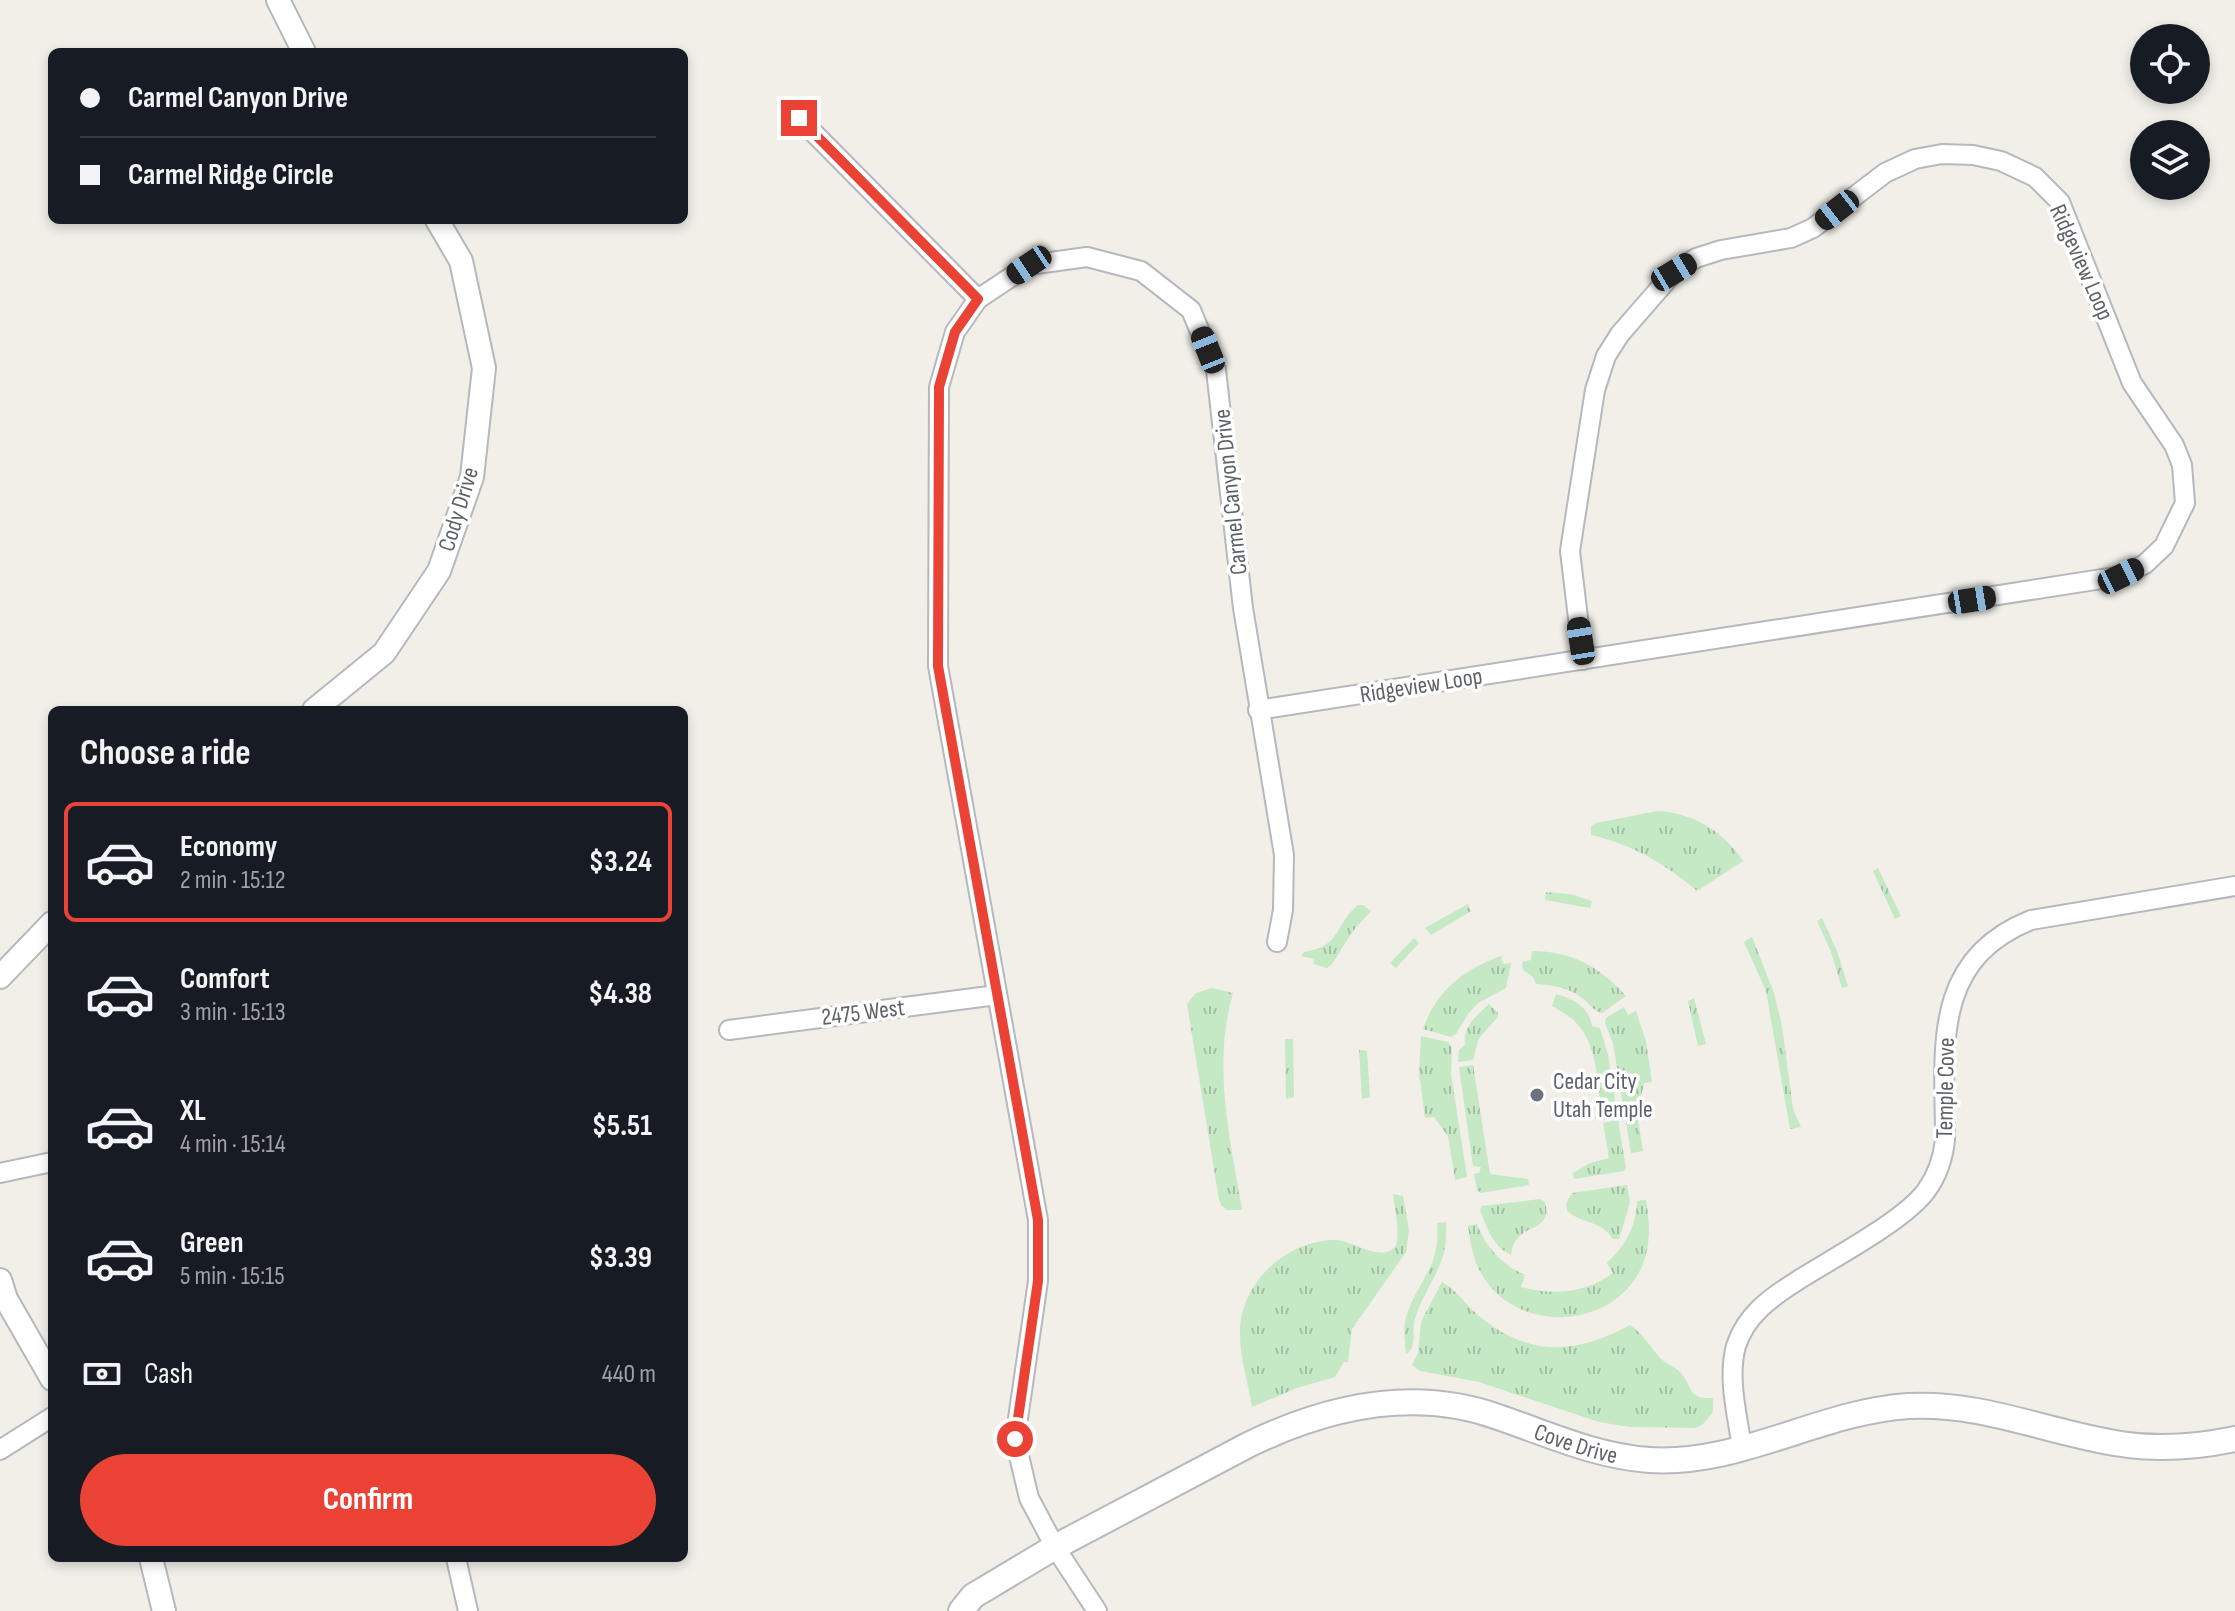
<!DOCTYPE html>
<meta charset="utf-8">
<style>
:root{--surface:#171b24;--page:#242831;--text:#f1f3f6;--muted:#9ea1a6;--line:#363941;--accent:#ea4335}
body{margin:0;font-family:"Sofia Sans Condensed",sans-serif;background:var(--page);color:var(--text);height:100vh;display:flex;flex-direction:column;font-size:30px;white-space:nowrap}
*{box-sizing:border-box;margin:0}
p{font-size:26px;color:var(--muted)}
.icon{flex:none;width:44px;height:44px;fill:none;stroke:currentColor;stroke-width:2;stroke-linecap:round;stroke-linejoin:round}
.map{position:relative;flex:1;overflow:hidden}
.side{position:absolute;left:48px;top:706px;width:640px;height:856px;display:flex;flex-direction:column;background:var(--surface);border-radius:12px;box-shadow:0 4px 12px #0003}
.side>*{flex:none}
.guide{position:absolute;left:48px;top:48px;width:640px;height:176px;border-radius:12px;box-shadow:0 4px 12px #0003;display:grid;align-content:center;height:176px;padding:0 32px;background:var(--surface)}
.tools{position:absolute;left:2130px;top:24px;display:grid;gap:16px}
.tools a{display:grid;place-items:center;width:80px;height:80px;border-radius:50%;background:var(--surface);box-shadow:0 4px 12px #0003;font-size:40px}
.end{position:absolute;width:36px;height:36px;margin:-18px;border:10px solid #ea4335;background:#fff;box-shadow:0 0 0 4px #fff}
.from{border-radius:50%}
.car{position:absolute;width:24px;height:48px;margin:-24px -12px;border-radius:10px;box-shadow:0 0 6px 2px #0007;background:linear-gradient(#222 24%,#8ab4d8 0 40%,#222 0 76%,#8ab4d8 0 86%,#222 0)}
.guide b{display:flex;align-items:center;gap:28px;height:76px;font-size:30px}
.guide b+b{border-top:2px solid var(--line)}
.guide i{width:20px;height:20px;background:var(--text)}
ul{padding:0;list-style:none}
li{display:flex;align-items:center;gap:24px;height:120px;margin:0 16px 12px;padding:0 16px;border:4px solid transparent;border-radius:12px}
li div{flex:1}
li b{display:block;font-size:30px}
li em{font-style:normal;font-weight:700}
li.active{border-color:var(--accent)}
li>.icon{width:72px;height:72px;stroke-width:1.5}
h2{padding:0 32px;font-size:36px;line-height:96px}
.pay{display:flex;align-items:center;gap:20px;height:88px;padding:0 32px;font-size:30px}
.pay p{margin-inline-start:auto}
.primary-button{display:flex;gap:16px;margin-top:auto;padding:16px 32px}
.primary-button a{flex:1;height:92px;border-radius:48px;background:var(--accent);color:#fff;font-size:32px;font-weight:700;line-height:92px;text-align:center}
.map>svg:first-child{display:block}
.grass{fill:url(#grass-tufts)}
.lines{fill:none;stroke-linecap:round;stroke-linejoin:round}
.minor-casing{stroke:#b5b8bc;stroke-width:22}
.tertiary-casing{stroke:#b5b8bc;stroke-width:26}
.secondary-casing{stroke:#b6babf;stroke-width:28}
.minor{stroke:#fff;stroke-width:18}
.tertiary{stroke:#fff;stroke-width:22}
.secondary{stroke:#fff;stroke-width:24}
.route{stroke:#ea4335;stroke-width:10}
.worship-dot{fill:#6b7280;stroke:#fff;stroke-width:3}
.labels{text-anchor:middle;stroke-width:7;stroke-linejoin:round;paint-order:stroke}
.street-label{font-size:24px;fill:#5f6368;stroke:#fff}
.worship-label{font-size:24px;fill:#5b616d;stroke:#fff;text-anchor:start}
</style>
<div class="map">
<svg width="2235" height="1611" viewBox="0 0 2235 1611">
<defs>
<pattern id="grass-tufts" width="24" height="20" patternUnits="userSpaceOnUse" patternTransform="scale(2)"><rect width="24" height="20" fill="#c5e8c5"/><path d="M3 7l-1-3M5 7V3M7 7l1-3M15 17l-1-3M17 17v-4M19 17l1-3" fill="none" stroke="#a3c0a4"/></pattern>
</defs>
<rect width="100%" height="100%" fill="#f1efe8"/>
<g class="grass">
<path d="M 1658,811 C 1693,813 1723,831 1743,861 L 1697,891 C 1666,864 1631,844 1591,835 L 1591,826 L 1596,823 Z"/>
<path d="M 1878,868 L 1901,916 L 1895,919 L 1873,871 Z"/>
<path d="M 1546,892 L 1570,894 L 1592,901 L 1590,908 L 1545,900 Z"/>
<path d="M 1468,904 L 1471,911 L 1431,935 L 1425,928 Z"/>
<path d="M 1358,905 L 1363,905 L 1371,911 L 1353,931 L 1332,964 L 1327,968 L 1313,964 L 1314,959 L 1301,956 L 1304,952 C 1342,946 1334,925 1358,905 Z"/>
<path d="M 1822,918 L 1837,951 L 1848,986 L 1842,988 L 1831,952 L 1817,921 Z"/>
<path d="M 1752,937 L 1774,993 L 1782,1026 L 1793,1109 L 1801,1127 L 1790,1129 L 1766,991 L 1744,942 Z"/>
<path d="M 1414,938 L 1419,943 L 1396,968 L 1390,963 Z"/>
<path d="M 1532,951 C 1572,951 1600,967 1626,996 L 1602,1013 C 1593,1011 1589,1003 1581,997 C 1567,987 1552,985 1536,984 L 1533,977 L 1523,970 L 1522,962 L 1531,960 Z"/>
<path d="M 1501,956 L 1503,964 L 1511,963 L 1506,988 L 1478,1003 L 1468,1014 L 1456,1034 L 1451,1037 L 1423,1029 C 1436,991 1464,969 1501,956 Z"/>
<path d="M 1212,988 L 1233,993 C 1212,1065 1230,1138 1242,1210 L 1227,1210 L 1222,1206 L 1219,1200 L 1187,1004 L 1196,993 Z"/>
<path d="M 1556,994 C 1574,999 1589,1007 1592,1026 L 1600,1028 L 1608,1055 L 1617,1114 L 1602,1117 C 1598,1089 1598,1047 1578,1025 C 1571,1016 1561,1012 1552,1006 Z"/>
<path d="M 1694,998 L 1706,1044 L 1698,1046 L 1688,1001 Z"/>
<path d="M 1489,1004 L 1498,1013 L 1498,1017 L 1479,1038 L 1473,1060 L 1458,1062 L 1459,1050 L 1465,1045 C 1463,1026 1475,1017 1489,1004 Z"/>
<path d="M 1624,1007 L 1628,1015 L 1636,1011 L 1646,1041 L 1652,1082 L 1644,1083 L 1637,1114 L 1643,1151 L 1631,1153 L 1613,1044 L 1605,1023 L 1606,1018 Z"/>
<path d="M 1421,1036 L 1448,1042 L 1452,1048 L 1451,1074 L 1467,1177 L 1455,1180 L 1448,1136 L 1434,1117 L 1425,1118 L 1419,1073 Z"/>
<path d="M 1285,1039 L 1293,1039 L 1294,1097 L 1286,1099 Z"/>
<path d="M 1359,1050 L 1367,1051 L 1370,1097 L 1362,1099 Z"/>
<path d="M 1473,1065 L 1490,1174 L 1528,1179 L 1529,1185 L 1481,1193 L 1477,1190 L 1474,1174 L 1479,1173 L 1481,1167 L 1473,1166 L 1459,1067 Z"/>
<path d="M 1618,1120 L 1626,1168 L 1624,1171 L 1574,1179 L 1573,1173 L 1590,1163 L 1609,1158 L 1603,1123 Z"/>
<path d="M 1627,1185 L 1630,1203 L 1619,1239 L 1613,1239 C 1601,1220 1582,1224 1567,1211 L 1566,1203 L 1572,1193 Z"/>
<path d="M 1393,1194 L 1403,1196 L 1409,1230 L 1406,1252 L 1352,1329 L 1348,1362 L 1344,1362 L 1335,1377 L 1297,1388 L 1252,1407 C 1248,1383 1240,1358 1240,1334 C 1239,1284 1286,1240 1335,1240 C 1353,1240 1378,1262 1394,1248 C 1402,1240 1394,1205 1393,1194 Z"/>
<path d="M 1540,1199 L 1545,1202 C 1553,1231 1524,1224 1515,1242 C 1512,1246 1512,1251 1511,1255 C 1493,1247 1487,1228 1480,1210 L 1482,1206 Z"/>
<path d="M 1646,1200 C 1650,1222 1651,1245 1642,1266 C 1614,1331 1515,1335 1481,1273 C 1473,1259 1470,1241 1468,1226 L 1477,1224 C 1486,1248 1502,1265 1525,1275 L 1521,1287 C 1554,1296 1586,1293 1613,1273 L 1607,1263 C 1626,1245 1636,1227 1637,1201 Z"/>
<path d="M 1446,1222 C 1449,1268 1427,1280 1415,1319 C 1411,1332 1418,1347 1406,1354 C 1405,1342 1403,1328 1406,1317 C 1418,1279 1441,1268 1437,1223 Z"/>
<path d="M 1442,1282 C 1457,1290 1466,1305 1479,1316 C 1529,1357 1575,1355 1630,1325 C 1643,1334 1650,1346 1660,1358 C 1666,1364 1676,1367 1681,1373 C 1693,1387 1688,1400 1713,1398 L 1713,1412 L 1702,1425 L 1695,1428 L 1630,1427 L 1599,1422 L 1479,1382 L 1420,1371 L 1412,1365 L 1418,1353 L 1421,1322 Z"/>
</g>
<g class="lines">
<defs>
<g id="minor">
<path d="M 799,118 L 978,299"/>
<path d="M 1258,710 L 2121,576 L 2145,564 L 2164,546 L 2185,503 L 2182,465 L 2174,445 L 2132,383 L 2060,202 L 2035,177 L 2001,161 L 1973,155 L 1942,154 L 1915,159 L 1885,173 L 1813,228 L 1791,238 L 1721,250 L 1696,258 L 1674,272 L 1620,334 L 1606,356 L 1595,390 L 1570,551 L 1583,660"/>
<path d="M 729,1030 L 997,995"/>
<path d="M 0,1173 L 52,1162"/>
<path d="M 1742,1449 C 1738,1417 1727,1379 1736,1346 C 1746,1315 1770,1298 1797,1281 C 1831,1259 1904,1221 1926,1191 C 1937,1176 1943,1159 1945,1140 C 1945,1051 1930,960 2031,920 L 2235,886"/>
<path d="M 0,1450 L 52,1417"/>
<path d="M 456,1558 L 468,1611"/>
<path d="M 1097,1611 L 1055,1547 L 1029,1498 L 1015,1439 L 1038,1281 L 1038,1220 L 938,666 L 939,387 L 955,332 L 978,299 L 1029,265 L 1087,257 L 1141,271 L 1191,310 L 1216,370 L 1243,608 L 1284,855 L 1283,910 L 1277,942"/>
</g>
<g id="tertiary">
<path d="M 278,0 L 304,52"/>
<path d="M 314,710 L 384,653 L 439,571 L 472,477 L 484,368 L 461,261 L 437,220"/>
<path d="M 0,977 L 52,923"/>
<path d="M 0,1280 L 6,1299 L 52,1379"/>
<path d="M 151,1558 L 164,1611"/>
</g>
<g id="secondary">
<path id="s1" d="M 961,1611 L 973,1596 L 1055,1547 L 1248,1445 C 1326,1407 1414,1387 1498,1417 C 1548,1434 1595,1456 1649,1460 C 1739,1466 1819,1412 1908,1406 C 1983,1402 2048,1433 2121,1444 C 2159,1450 2197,1447 2235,1439"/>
</g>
</defs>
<use href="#minor" class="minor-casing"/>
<use href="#tertiary" class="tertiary-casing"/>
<use href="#secondary" class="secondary-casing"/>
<use href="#minor" class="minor"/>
<use href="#tertiary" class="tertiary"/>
<use href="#secondary" class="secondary"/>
</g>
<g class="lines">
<path class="route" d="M 799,118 L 978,299 L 955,332 L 939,387 L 938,666 L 1038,1220 L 1038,1281 L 1015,1439"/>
</g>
<circle class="worship-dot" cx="1537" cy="1095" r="8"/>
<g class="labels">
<g class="street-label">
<text transform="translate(2082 262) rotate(66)" y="8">Ridgeview Loop</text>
<text transform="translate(1230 492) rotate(-96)" y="8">Carmel Canyon Drive</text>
<text transform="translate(458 509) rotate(-73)" y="8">Cody Drive</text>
<text transform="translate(1421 685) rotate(-9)" y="8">Ridgeview Loop</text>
<text transform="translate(863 1012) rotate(-7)" y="8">2475 West</text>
<text transform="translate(1945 1088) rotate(-89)" y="8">Temple Cove</text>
<text dy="8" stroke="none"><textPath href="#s1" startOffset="674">Cove Drive</textPath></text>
</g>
<g class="worship-label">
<text x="1553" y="1089">Cedar City<tspan x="1553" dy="28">Utah Temple</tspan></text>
</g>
</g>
</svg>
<div class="tools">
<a><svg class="icon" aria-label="locate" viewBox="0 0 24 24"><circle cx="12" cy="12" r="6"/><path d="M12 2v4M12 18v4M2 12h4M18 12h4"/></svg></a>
<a><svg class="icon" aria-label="layers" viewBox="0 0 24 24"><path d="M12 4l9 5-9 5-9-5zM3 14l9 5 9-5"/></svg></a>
</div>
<i class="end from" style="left:1015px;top:1439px"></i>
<i class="end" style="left:799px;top:118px"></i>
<i class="car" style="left:1837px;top:210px;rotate:232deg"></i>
<i class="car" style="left:1029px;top:265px;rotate:236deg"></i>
<i class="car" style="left:1674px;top:272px;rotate:59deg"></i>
<i class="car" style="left:1208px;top:350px;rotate:338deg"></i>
<i class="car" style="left:2121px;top:576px;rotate:64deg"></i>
<i class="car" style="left:1972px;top:600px;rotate:81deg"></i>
<i class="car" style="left:1581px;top:641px;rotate:351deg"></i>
<div class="guide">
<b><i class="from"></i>Carmel Canyon Drive</b>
<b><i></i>Carmel Ridge Circle</b>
</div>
<section class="side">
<h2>Choose a ride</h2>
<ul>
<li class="active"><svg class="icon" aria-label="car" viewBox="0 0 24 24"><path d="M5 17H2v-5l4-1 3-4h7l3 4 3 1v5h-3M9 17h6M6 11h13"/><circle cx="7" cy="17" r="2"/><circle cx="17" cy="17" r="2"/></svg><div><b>Economy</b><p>2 min · 15:12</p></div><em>$3.24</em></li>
<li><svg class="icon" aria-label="car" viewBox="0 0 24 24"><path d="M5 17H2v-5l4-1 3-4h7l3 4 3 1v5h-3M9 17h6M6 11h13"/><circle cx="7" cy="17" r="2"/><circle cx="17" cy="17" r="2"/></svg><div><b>Comfort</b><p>3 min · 15:13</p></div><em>$4.38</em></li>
<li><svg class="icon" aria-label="car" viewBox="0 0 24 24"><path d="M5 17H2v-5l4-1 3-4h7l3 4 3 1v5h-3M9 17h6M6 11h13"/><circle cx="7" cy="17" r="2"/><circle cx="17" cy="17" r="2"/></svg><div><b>XL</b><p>4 min · 15:14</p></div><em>$5.51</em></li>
<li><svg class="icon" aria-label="car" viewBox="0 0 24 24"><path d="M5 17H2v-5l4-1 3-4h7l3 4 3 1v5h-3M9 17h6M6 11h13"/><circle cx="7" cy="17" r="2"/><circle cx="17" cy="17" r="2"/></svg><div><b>Green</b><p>5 min · 15:15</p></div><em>$3.39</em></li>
</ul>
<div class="pay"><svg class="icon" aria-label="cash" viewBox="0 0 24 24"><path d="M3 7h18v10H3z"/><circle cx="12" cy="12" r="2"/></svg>Cash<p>440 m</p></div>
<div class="primary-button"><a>Confirm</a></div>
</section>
</div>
